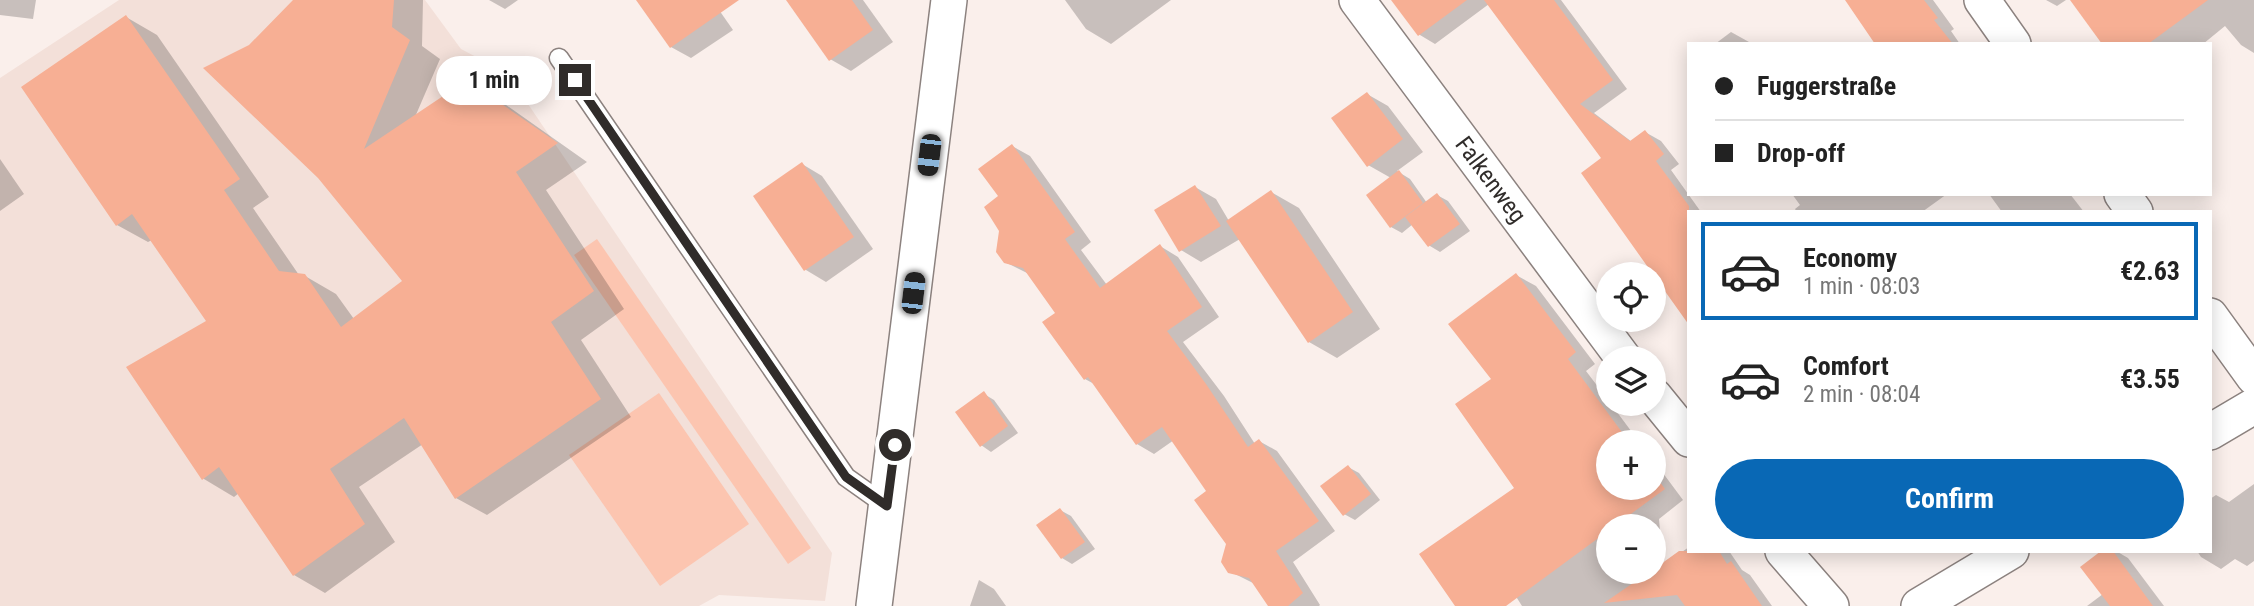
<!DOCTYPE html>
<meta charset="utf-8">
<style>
:root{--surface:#fff;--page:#f2f2f2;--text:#222;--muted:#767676;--line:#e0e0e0;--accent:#0968b5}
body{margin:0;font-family:"Roboto Condensed",sans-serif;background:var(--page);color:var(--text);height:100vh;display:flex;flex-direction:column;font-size:26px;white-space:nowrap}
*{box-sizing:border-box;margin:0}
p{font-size:23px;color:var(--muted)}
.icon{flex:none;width:38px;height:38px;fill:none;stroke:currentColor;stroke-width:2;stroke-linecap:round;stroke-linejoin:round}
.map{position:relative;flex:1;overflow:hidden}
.sheet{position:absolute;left:1687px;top:210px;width:525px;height:343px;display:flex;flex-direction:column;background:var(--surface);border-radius:0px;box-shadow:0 4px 18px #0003}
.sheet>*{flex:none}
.guide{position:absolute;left:1687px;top:42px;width:525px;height:154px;border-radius:0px;box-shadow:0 4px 18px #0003;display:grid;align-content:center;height:154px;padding:0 28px;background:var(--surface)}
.fabs{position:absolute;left:1596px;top:262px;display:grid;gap:14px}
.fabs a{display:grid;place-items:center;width:70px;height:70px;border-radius:50%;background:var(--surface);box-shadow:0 4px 18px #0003;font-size:35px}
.end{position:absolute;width:32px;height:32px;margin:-16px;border:9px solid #302c2a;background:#fff;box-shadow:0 0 0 4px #fff}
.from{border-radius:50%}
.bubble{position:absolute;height:49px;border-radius:24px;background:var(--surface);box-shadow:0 4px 18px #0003;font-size:23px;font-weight:700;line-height:49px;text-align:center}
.car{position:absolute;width:21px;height:42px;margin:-21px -10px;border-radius:9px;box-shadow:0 0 5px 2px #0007;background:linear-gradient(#222 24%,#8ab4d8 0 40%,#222 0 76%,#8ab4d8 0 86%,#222 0)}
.guide b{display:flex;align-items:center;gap:24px;height:66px;font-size:26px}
.guide b+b{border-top:2px solid var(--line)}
.guide i{width:18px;height:18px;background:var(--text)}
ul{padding:12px 0 0;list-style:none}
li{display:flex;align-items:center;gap:21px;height:98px;margin:0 14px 10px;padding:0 14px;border:4px solid transparent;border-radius:0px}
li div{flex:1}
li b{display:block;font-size:26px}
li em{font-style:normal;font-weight:700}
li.active{border-color:var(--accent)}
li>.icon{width:63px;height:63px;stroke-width:1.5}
.button{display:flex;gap:14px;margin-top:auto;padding:14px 28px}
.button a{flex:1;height:80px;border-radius:42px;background:var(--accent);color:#fff;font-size:28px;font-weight:700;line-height:80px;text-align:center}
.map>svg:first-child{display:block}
.built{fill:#f3e0d9}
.green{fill:#fcc5b0}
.shadow{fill:#0003;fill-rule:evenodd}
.building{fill:#f7af94}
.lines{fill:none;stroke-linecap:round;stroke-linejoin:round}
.service-casing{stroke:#8c827f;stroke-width:21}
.minor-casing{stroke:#8c827f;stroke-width:38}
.service{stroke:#fff;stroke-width:18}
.minor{stroke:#fff;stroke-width:35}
.route{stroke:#302c2a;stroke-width:9}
.labels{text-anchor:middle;stroke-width:5;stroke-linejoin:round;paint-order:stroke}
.street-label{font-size:24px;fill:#302c2a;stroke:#faefeb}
</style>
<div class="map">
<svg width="2254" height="606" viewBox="0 0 2254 606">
<rect width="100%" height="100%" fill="#faefeb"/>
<path class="built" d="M 119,0 L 425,0 L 461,49 L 507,73 L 832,553 L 825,601 L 719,595 L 699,606 L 0,606 L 0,78 Z"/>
<g class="green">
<path d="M 597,239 L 811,548 L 788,564 L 574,255 Z"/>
<path d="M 659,393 L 749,524 L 660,586 L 569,455 Z"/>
</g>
<g class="shadow">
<path d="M 0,0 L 36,0 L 33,19 L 0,15 Z"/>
<path d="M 296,0 L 423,0 L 422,46 L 440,59 L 415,117 L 468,82 L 499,100 L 587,162 L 546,190 L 624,309 L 581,340 L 631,417 L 487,515 L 456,498 L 423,444 L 359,487 L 395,542 L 325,593 L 294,575 L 239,493 L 234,497 L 204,479 L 129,368 L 208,321 L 152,240 L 148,242 L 117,225 L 126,17 L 157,35 L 269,197 L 253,208 L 299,275 L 305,276 L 336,294 L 354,319 L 404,281 L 250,46 Z"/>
<path d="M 489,0 L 518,0 L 505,9 Z"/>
<path d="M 638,0 L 712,0 L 733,30 L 691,58 L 671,47 Z"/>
<path d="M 806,0 L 863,0 L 893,42 L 851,71 L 830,59 Z"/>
<path d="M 1065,0 L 1171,0 L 1111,44 L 1086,29 Z"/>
<path d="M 1393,0 L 1561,0 L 1627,89 L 1594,113 L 1632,142 L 1645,132 L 1661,141 L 1679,164 L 1671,170 L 1701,212 L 1689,212 L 1604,158 L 1489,4 L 1435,44 L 1420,35 Z"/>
<path d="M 1847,0 L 1933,0 L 1954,29 L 1951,31 L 1960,44 L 1879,44 Z"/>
<path d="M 2046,0 L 2066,0 L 2057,6 Z"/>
<path d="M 2071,0 L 2254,0 L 2254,53 L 2241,45 L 2225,26 L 2203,44 L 2098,44 L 2102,41 Z"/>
<path d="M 1731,32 L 1749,42 L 1750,44 L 1715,44 Z"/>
<path d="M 1367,94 L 1388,106 L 1423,152 L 1397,171 L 1410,179 L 1427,203 L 1437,195 L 1448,201 L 1470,231 L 1440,252 L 1430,246 L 1413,224 L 1402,233 L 1391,227 L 1391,178 L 1368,165 Z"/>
<path d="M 1012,146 L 1030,156 L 1091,242 L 1081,250 L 1107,285 L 1160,246 L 1178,257 L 1219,317 L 1183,342 L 1224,396 L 1255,444 L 1259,441 L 1277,451 L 1335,531 L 1293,562 L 1320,605 L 1319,606 L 1270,606 L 1255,584 L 1229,571 L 1228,544 L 1208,491 L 1174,440 L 1154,454 L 1137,444 L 1096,385 L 1085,379 L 1058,313 L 1029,274 L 1005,262 L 1000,196 Z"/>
<path d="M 0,159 L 24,194 L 0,211 Z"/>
<path d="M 802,164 L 822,176 L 873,249 L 826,282 L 806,270 Z"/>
<path d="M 1195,187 L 1216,199 L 1229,221 L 1271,192 L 1299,208 L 1380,329 L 1337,358 L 1309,342 L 1240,239 L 1201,262 L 1181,250 Z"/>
<path d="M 1792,194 L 1947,194 L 1922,212 L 1797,212 L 1795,209 L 1800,205 Z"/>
<path d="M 1989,194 L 2070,194 L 2084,212 L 2002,212 Z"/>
<path d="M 1516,275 L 1536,286 L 1595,364 L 1586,371 L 1608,400 L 1608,404 L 1611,404 L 1640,443 L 1608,443 L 1608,488 L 1654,488 L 1654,461 L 1683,500 L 1659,519 L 1663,565 L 1689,547 L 1689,551 L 1729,551 L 1742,570 L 1750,575 L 1772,606 L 1522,606 L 1510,587 L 1483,606 L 1462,606 L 1517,488 L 1494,380 ZM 1608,527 L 1654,527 L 1654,572 L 1608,572 Z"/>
<path d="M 984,394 L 994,400 L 1018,433 L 991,452 L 981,445 Z"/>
<path d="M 1348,467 L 1359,473 L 1380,500 L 1355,520 L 1344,514 Z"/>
<path d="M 2254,484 L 2254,561 L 2247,566 L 2235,559 L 2221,569 L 2201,557 L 2197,551 L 2210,551 L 2210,499 L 2216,495 L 2229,502 Z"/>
<path d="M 1060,510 L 1071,516 L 1095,549 L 1072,564 L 1062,558 Z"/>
<path d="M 2104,551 L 2116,551 L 2128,558 L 2164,606 L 2087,606 L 2103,594 Z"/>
<path d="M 979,580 L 994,589 L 1006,606 L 970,606 Z"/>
</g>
<g class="building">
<path d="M 293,0 L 394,0 L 392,27 L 410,40 L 364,149 L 467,80 L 558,143 L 516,172 L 594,291 L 551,322 L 601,399 L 455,499 L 404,418 L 330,469 L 365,524 L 293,576 L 219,467 L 202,480 L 126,367 L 206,321 L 132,214 L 116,226 L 21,87 L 126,15 L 240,179 L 224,190 L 279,271 L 305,274 L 341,327 L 402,281 L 318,178 L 203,68 L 249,45 Z"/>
<path d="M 636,0 L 739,0 L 670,48 Z"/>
<path d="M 786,0 L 852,0 L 873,30 L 829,61 Z"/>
<path d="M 1391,0 L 1467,0 L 1418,36 Z"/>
<path d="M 1484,0 L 1554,0 L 1613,80 L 1580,104 L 1630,141 L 1645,130 L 1664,154 L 1656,161 L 1689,206 L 1689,325 L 1581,173 L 1601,158 Z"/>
<path d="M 1845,0 L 1924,0 L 1938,18 L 1934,20 L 1953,44 L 1875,44 Z"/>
<path d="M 2070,0 L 2208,0 L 2148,44 L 2102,44 Z"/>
<path d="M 1367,92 L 1403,139 L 1367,167 L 1331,118 Z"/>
<path d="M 1012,144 L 1075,232 L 1065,239 L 1100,288 L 1160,244 L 1202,307 L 1167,331 L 1206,384 L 1248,447 L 1259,439 L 1319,521 L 1276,551 L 1303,593 L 1288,606 L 1268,606 L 1249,578 L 1228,573 L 1221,562 L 1226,544 L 1194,500 L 1206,491 L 1162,427 L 1136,445 L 1088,377 L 1084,380 L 1042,322 L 1055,313 L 1023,268 L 1004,263 L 996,252 L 999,231 L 984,207 L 998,196 L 978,169 Z"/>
<path d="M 802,162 L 854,237 L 804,271 L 753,196 Z"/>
<path d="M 1399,170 L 1423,203 L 1390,228 L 1366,195 Z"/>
<path d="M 1195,185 L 1221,226 L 1179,252 L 1154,210 Z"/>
<path d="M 1271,190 L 1353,312 L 1308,343 L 1226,221 Z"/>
<path d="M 1437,193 L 1460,224 L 1428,247 L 1405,217 Z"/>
<path d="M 1516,273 L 1576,352 L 1568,359 L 1630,443 L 1608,443 L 1608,488 L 1654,488 L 1654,474 L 1665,489 L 1613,527 L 1608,527 L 1608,531 L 1506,606 L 1455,606 L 1419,554 L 1514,488 L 1455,404 L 1491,379 L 1448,324 Z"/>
<path d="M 984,391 L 1008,426 L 980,447 L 955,412 Z"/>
<path d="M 1348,465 L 1371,494 L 1343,516 L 1320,486 Z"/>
<path d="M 1060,508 L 1085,542 L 1061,559 L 1036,525 Z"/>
<path d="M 1679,551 L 1719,551 L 1727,564 L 1731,561 L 1762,606 L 1685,606 L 1677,595 L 1604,603 L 1649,572 L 1654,572 L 1654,569 Z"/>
<path d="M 2101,551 L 2113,551 L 2153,606 L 2110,606 L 2080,567 Z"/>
</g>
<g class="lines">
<defs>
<path id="service" d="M 559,58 L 846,477 L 887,506"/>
<g id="minor">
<path id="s1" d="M 1357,0 L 1624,359"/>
<path d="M 1982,0 L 2013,44"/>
<path d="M 2122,194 L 2135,212"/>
<path d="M 2210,316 L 2254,377"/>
<path d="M 1654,396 L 1689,439"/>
<path d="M 2210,432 L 2254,406"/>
<path d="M 1783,551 L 1831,606"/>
<path d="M 874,606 L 949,0"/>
<path d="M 1919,606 L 2011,551"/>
</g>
</defs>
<use href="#service" class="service-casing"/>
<use href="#minor" class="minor-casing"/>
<use href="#service" class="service"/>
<use href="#minor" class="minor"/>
</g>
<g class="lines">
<path class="route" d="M 575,80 L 846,477 L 887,506 L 895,445"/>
</g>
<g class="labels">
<g class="street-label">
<text dy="8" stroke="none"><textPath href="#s1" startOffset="224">Falkenweg</textPath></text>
</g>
</g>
</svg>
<div class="fabs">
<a><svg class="icon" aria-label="locate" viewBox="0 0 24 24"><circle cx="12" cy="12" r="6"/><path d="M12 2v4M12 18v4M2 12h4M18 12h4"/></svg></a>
<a><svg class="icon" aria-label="layers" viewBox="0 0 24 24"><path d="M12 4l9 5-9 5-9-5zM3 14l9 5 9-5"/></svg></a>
<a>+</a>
<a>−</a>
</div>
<i class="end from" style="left:895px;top:445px"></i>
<i class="end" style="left:575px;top:80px"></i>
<div class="bubble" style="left:436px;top:56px;width:116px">1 min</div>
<i class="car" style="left:929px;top:155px;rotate:187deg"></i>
<i class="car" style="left:913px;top:293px;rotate:7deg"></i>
<div class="guide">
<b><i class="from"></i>Fuggerstraße</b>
<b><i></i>Drop-off</b>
</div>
<section class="sheet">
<ul>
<li class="active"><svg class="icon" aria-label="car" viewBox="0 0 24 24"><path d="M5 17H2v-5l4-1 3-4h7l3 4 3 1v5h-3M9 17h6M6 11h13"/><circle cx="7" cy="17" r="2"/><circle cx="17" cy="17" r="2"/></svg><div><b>Economy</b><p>1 min · 08:03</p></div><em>€2.63</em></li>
<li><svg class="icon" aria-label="car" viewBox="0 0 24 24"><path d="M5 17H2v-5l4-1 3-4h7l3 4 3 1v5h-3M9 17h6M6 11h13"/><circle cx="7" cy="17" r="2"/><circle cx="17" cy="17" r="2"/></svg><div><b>Comfort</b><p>2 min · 08:04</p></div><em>€3.55</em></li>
</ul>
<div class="button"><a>Confirm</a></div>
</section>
</div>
